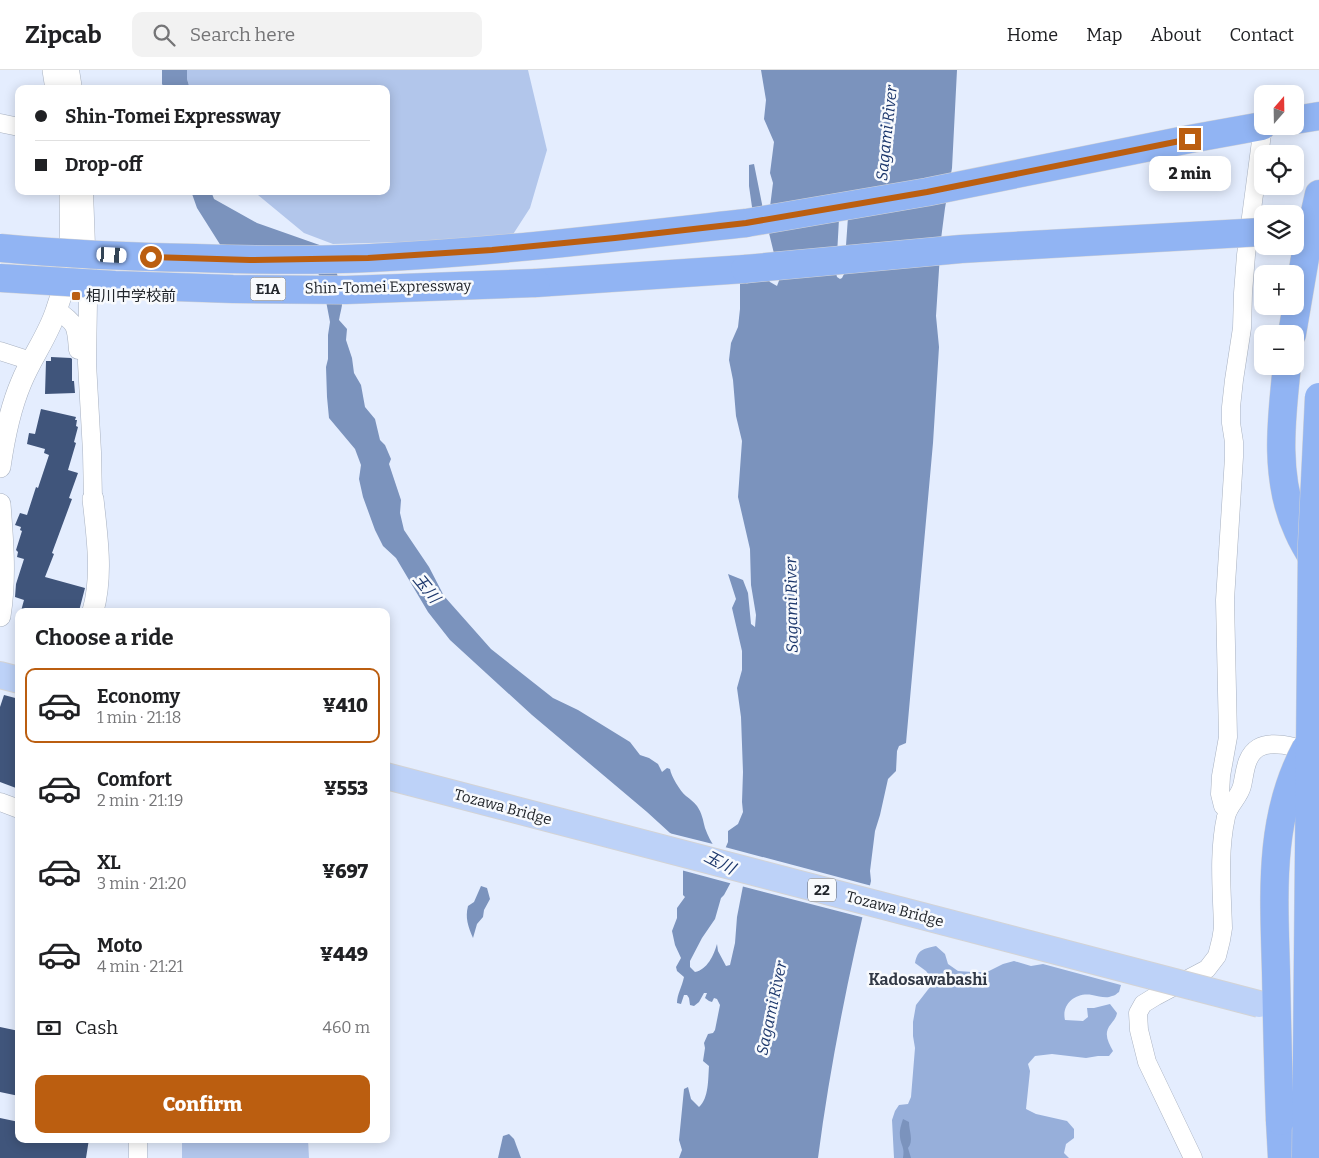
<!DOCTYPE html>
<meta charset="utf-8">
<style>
:root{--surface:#fff;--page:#f2f2f2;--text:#202124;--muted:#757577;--line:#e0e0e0;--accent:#bb5e10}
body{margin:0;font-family:Bitter,"Noto Sans JP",serif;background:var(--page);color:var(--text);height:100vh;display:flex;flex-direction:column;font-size:19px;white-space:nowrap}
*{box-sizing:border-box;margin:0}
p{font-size:16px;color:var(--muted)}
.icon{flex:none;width:28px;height:28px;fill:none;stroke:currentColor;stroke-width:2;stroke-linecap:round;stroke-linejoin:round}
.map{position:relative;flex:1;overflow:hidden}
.details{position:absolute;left:15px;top:538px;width:375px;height:535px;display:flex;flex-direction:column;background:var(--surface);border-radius:10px;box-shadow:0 2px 12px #0003}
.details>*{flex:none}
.top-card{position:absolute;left:15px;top:15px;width:375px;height:110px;border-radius:10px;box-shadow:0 2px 12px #0003;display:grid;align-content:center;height:110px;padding:0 20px;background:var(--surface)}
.needle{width:32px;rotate:20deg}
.fabs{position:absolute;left:1254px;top:15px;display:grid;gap:10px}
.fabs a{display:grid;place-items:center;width:50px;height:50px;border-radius:10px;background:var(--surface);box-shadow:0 2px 12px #0003;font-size:25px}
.end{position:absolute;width:22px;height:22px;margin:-11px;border:6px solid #bb5e10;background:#fff;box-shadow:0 0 0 2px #fff}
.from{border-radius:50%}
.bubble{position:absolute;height:35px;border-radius:10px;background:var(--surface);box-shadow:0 2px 12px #0003;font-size:16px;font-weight:800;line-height:35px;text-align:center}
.car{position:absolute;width:15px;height:30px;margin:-15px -8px;border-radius:6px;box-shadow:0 0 4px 1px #0007;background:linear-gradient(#fff 24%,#345 0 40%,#fff 0 76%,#345 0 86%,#fff 0)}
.top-card b{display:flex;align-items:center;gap:18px;height:48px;font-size:19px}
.top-card b+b{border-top:1px solid var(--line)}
.top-card i{width:12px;height:12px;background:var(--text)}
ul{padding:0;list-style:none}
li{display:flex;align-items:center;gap:15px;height:75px;margin:0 10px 8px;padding:0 10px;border:2px solid transparent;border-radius:10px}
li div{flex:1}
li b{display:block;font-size:19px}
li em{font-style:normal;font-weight:800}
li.selected{border-color:var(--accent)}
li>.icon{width:45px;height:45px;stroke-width:1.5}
h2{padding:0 20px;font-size:22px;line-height:60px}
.pay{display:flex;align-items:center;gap:12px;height:55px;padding:0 20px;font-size:19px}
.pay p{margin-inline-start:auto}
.primary-button{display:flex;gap:10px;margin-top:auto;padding:10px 20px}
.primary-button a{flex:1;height:58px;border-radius:10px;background:var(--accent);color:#fff;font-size:20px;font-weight:800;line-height:58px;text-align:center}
header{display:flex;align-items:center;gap:30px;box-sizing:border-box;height:70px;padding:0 25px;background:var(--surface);border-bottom:1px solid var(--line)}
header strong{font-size:24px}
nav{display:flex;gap:28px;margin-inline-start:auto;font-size:18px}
.search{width:350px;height:45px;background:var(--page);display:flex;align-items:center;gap:12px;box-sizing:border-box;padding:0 18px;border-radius:10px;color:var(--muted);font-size:19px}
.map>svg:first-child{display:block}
.green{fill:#b2c6eb}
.forest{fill:#97afda}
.water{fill:#7b93bd;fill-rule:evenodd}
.pier{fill:#e4edfe}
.building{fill:#40557b}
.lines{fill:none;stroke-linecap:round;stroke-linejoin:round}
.minor-casing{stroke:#a8b1c0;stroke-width:19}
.tertiary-casing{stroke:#a8b1c0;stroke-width:22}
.primary-casing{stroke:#d3d3d5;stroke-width:28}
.motorway-casing{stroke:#d3d3d5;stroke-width:29}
.minor{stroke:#fff;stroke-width:18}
.tertiary{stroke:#fff;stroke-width:21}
.primary{stroke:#bdd2f8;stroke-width:26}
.motorway{stroke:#91b4f3;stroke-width:28}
.primary-bridge-casing{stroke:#d3d3d5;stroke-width:28;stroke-linecap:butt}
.motorway-bridge-casing{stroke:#d3d3d5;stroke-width:29;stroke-linecap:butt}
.primary-bridge{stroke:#bdd2f8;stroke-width:26}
.motorway-bridge{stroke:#91b4f3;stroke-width:28}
.route{stroke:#bb5e10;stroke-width:6}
.poi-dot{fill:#bb5e10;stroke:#f8fafd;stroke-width:2}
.labels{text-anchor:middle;stroke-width:5;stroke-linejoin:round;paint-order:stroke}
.shield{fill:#f8fafd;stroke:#62656a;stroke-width:1}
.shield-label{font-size:14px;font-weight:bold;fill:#21252b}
.street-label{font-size:15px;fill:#21252b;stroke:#f8fafd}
.poi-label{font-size:15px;fill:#21252b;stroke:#f8fafd;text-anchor:start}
.water-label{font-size:16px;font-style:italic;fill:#1c376c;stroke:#f8fafd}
.neighbourhood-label{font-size:16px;font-weight:bold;fill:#323946;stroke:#f8fafd}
</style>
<header>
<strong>Zipcab</strong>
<div class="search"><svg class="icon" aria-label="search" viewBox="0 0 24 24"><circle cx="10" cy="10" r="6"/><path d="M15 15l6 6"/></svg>Search here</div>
<nav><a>Home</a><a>Map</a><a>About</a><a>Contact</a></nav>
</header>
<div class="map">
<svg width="1319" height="1088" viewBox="0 0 1319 1088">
<rect width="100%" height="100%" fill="#e4edfe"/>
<g class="green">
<path d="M 187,0 L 528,0 L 547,80 L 530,138 L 510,169 L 333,174 L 304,163 L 258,125 L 255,121 L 386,121 L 386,19 L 190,19 L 187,9 Z"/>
<path d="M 182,1069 L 308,1069 L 309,1088 L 182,1088 Z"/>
</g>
<path class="forest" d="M 936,876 L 945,884 L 948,894 L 958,901 L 972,902 L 987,902 L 1003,894 L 1014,891 L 1031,896 L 1043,894 L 1121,915 L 1119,922 C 1117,923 1115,926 1112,926 C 1106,929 1099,926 1092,925 C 1077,922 1061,933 1065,950 L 1083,951 L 1088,947 L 1087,938 L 1094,938 L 1110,934 L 1117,943 C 1116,948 1114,950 1111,954 C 1103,963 1108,972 1113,981 L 1109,986 L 1098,986 L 1086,988 L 1052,984 L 1035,986 L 1028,994 L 1030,1001 L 1026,1039 L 1036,1044 L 1067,1051 L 1074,1059 L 1074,1068 L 1066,1074 L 1064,1083 L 1069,1088 L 894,1088 L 892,1050 L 895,1041 L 899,1035 L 908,1034 L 911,1027 L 915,978 L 913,966 L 913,952 L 916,935 L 930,917 L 933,910 L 926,901 L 915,893 C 918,879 923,879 936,876 Z"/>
<g class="water">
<path d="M 162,0 L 187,0 L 187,9 L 190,19 L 165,19 L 162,14 Z"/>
<path d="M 761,0 L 957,0 L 952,98 L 945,138 L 941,169 L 936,246 L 939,277 L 933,373 L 906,673 L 899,676 L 897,681 L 896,701 L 888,709 L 880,745 L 875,761 L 870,801 L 871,811 C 849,902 830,995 818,1088 L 679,1088 L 682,1080 L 679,1070 L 684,1019 L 688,1017 L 691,1029 L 699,1037 C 709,1028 708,1009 709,996 L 703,991 L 705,978 L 704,973 L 708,964 L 713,963 L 715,960 L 720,935 L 717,929 L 714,928 L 712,932 L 709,931 L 705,928 L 707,923 L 704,923 L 699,932 L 694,936 L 690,935 L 689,928 L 687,925 L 684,925 L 681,934 L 677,933 C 677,924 682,917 684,907 L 677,901 L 676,897 L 681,888 L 675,875 L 672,861 L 677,848 L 677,838 L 685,827 L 683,825 L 683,800 L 681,773 L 647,742 L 532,645 L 450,570 L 428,542 L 396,488 L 383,476 L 375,460 L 363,427 L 359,409 L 361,395 L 355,379 L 329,348 L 327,327 L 326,297 L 328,289 L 328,265 L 330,252 L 326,231 L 319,205 L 315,199 L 221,176 L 197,138 L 191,121 L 211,121 L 214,129 L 257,153 L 328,178 C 334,194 341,212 342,230 C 343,235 340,243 339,250 L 347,259 L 346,270 L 352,288 L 354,303 L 361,315 L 365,337 L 375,349 L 380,370 L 385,375 L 391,389 L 389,394 L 401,430 L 400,443 L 404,460 L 429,497 L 444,526 L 491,579 L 553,628 L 578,640 L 630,672 L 640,685 L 649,688 L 658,694 L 662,702 L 667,698 L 670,699 C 671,706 680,721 686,726 C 690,729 694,732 697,736 C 702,743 703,750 705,758 C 708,766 711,772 716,779 L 725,779 L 728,772 L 728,761 L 738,754 L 743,742 L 742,732 L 743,702 L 741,647 L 737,618 L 742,600 L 742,581 L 732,538 L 736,529 L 728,504 L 743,510 L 748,523 L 751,554 L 755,557 L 756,545 L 751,515 L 750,479 L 738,427 L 742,371 L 736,346 L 733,310 L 729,290 L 731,273 L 738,257 L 740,239 L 740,213 L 755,192 L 770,212 L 777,216 L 780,208 L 769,163 L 759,157 L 752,137 L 749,116 L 749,95 L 754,94 L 764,144 L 769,145 L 773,113 L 770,103 L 774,72 L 764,49 L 766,30 ZM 848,147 L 844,204 L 842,208 L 840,209 L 837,207 L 836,203 L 839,149 ZM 737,808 L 743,816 L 737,847 L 735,873 L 730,895 L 726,896 L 718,881 L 717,874 C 714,885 707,900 695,902 L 690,897 L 690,891 L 702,868 L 715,849 L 721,828 L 724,825 L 731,812 Z"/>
<path d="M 481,816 L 487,818 L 490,829 L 484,840 L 483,847 L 477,854 L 473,868 C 468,856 465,848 468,836 L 474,832 Z"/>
<path d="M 903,1049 L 909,1052 C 909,1061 914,1071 908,1078 L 911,1088 L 903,1088 C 905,1077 901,1076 900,1067 C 899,1061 901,1055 903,1049 Z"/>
<path d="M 509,1064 L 514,1069 L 521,1088 L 498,1088 L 503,1066 Z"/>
</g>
<path class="pier" d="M 665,762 L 717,775 L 718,776 L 721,776 L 872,816 L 865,848 L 741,816 L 740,813 L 737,811 L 733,814 L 681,800 L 678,774 Z"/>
<g class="building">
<path d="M 51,287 L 71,288 L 72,289 L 72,311 L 74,311 L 75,323 L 45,324 L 46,291 L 51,291 Z"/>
<path d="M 41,339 L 76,347 L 75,350 L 77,350 L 76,356 L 78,357 L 74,372 L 76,373 L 68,400 L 78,403 L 69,428 L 72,429 L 52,483 L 54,484 L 45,507 L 85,518 L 79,541 L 21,541 L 24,530 L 15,527 L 16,514 L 24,489 L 17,487 L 18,482 L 16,480 L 22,461 L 20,460 L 21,457 L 15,455 L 20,443 L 27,445 L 36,417 L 38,418 L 49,385 L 44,383 L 45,379 L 27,374 L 29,363 L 35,364 Z"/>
<path d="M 4,625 L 19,629 L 19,711 L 16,718 L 0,712 L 0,637 Z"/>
<path d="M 0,957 L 19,961 L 19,1026 L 0,1022 Z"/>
<path d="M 0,1048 L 19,1052 L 19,1069 L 89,1069 L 86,1088 L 0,1088 Z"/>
</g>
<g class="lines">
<defs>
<g id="minor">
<path d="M 70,0 L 73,19"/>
<path d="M 0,53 L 19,57"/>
<path d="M 84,121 L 88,231 L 87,293 L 92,382 L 93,429"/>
<path d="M 57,240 C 77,255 76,255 78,280"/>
<path d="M 0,281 L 31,291"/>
<path d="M 0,732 L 19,739"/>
<path d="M 1228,740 L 1223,736 L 1220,724 L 1221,706 L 1228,667 L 1225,530 L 1234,387 L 1234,372 L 1231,353 L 1231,337 L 1234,310 L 1242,258 L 1243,223 L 1246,185 L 1263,56"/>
<path d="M 138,1069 L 138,1088"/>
<path d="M 1193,1088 L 1147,992 L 1139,960 L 1138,943 L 1143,934 L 1156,926 L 1207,899 L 1217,886 L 1221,870 L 1223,858 C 1222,821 1218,783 1226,747 C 1228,735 1239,728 1242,716 C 1245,704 1245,686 1258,678 C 1273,669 1298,678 1314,683"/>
</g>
<g id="tertiary">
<path d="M 53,0 L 56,19"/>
<path d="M 0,397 C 4,369 10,339 21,313 C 31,288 48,266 56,241 C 64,219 69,194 70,171 C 71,154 70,138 70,121"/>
<path d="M 0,434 C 3,472 6,509 0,546"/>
<path d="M 93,541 C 103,505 97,466 93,429"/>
</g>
<path id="primary" d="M 0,605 L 19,610"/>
<g id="motorway">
<path d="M 1295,50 L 1319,46"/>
<path d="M 746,153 L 927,122 L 1190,69 L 1262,56"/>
<path d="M 536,213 L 745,199"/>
<path d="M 1292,264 L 1306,182 L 1319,124"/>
<path d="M 1287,296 C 1281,350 1274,410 1298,461 C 1303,473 1310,484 1317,495"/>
<path d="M 1280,1051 L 1282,1088"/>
</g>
</defs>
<use href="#minor" class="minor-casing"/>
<use href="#tertiary" class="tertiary-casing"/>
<use href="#primary" class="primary-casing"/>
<use href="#motorway" class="motorway-casing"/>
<use href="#minor" class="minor"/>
<use href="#tertiary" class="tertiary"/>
<use href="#primary" class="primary"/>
<use href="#motorway" class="motorway"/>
<defs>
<path id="primary-bridge" d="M 386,706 L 1259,934"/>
<g id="motorway-bridge">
<path d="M 0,178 C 65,184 131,187 196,188 C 254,190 312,191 370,188 C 496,182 621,167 746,153"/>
<path d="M 745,199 L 961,179 L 1262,162"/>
<path d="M 0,208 L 115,215 L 233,219 L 346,220 L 536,213"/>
<path d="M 1280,1051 C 1278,1001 1277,951 1276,902 C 1274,824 1268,748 1306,678"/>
<path d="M 1306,1088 L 1312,474 L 1319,327"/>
</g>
</defs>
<use href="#primary-bridge" class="primary-bridge-casing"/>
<use href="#motorway-bridge" class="motorway-bridge-casing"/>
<use href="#primary-bridge" class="primary-bridge"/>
<use href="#motorway-bridge" class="motorway-bridge"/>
</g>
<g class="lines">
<path class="route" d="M 151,187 L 250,190 L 368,188 L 492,180 L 615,168 L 746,153 L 927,122 L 1190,69"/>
</g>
<rect class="poi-dot" x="71" y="221" width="10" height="10" rx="2.5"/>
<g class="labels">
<g class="shield">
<rect x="250.5" y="207.5" width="35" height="23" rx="4"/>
<rect x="808" y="808.5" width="28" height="23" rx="4"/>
</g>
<g class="shield-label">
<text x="268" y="224">E1A</text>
<text x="822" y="825">22</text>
</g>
<g class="street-label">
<text transform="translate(388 217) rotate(-1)" y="5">Shin-Tomei Expressway</text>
<text transform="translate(503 737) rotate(15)" y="5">Tozawa Bridge</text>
<text transform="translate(895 839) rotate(15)" y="5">Tozawa Bridge</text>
</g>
<g class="poi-label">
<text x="86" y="231">相川中学校前</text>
</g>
<g class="water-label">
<text transform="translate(886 63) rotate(-84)" y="6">Sagami River</text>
<text transform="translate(427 518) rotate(51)" y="6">玉川</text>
<text transform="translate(791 535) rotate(-91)" y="6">Sagami River</text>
<text transform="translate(720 792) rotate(27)" y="6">玉川</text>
<text transform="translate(771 938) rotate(-78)" y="6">Sagami River</text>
</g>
<g class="neighbourhood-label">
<text x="928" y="915">Kadosawabashi</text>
</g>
</g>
</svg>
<div class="fabs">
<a><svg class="needle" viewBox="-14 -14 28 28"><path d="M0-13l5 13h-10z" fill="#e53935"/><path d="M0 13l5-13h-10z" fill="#757577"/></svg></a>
<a><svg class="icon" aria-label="locate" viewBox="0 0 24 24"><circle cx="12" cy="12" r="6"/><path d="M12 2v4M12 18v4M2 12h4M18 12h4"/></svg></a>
<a><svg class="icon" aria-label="layers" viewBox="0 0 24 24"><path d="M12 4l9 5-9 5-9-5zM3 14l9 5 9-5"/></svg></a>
<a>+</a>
<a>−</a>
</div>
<i class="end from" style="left:151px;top:187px"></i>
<i class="end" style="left:1190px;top:69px"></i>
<div class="bubble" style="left:1149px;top:86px;width:82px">2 min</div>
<i class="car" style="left:112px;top:185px;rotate:93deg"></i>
<div class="top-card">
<b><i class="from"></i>Shin-Tomei Expressway</b>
<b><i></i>Drop-off</b>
</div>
<section class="details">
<h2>Choose a ride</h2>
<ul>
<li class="selected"><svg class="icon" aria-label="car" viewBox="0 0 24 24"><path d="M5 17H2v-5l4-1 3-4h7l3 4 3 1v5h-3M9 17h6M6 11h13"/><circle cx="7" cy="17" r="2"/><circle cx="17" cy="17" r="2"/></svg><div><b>Economy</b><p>1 min · 21:18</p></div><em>¥410</em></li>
<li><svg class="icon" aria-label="car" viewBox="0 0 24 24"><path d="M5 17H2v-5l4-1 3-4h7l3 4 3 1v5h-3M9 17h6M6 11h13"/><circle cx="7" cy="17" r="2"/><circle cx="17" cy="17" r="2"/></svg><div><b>Comfort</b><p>2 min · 21:19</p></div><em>¥553</em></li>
<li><svg class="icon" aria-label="car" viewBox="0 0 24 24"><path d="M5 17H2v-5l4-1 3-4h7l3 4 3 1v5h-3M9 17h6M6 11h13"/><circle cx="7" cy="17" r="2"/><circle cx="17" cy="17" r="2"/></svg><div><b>XL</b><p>3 min · 21:20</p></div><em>¥697</em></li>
<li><svg class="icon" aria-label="car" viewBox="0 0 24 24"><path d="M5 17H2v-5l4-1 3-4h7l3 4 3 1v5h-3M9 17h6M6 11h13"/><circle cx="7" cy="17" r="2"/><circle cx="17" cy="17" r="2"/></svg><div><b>Moto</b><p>4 min · 21:21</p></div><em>¥449</em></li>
</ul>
<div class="pay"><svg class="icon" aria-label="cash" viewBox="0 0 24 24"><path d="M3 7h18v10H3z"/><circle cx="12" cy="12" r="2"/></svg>Cash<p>460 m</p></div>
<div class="primary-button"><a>Confirm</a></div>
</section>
</div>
